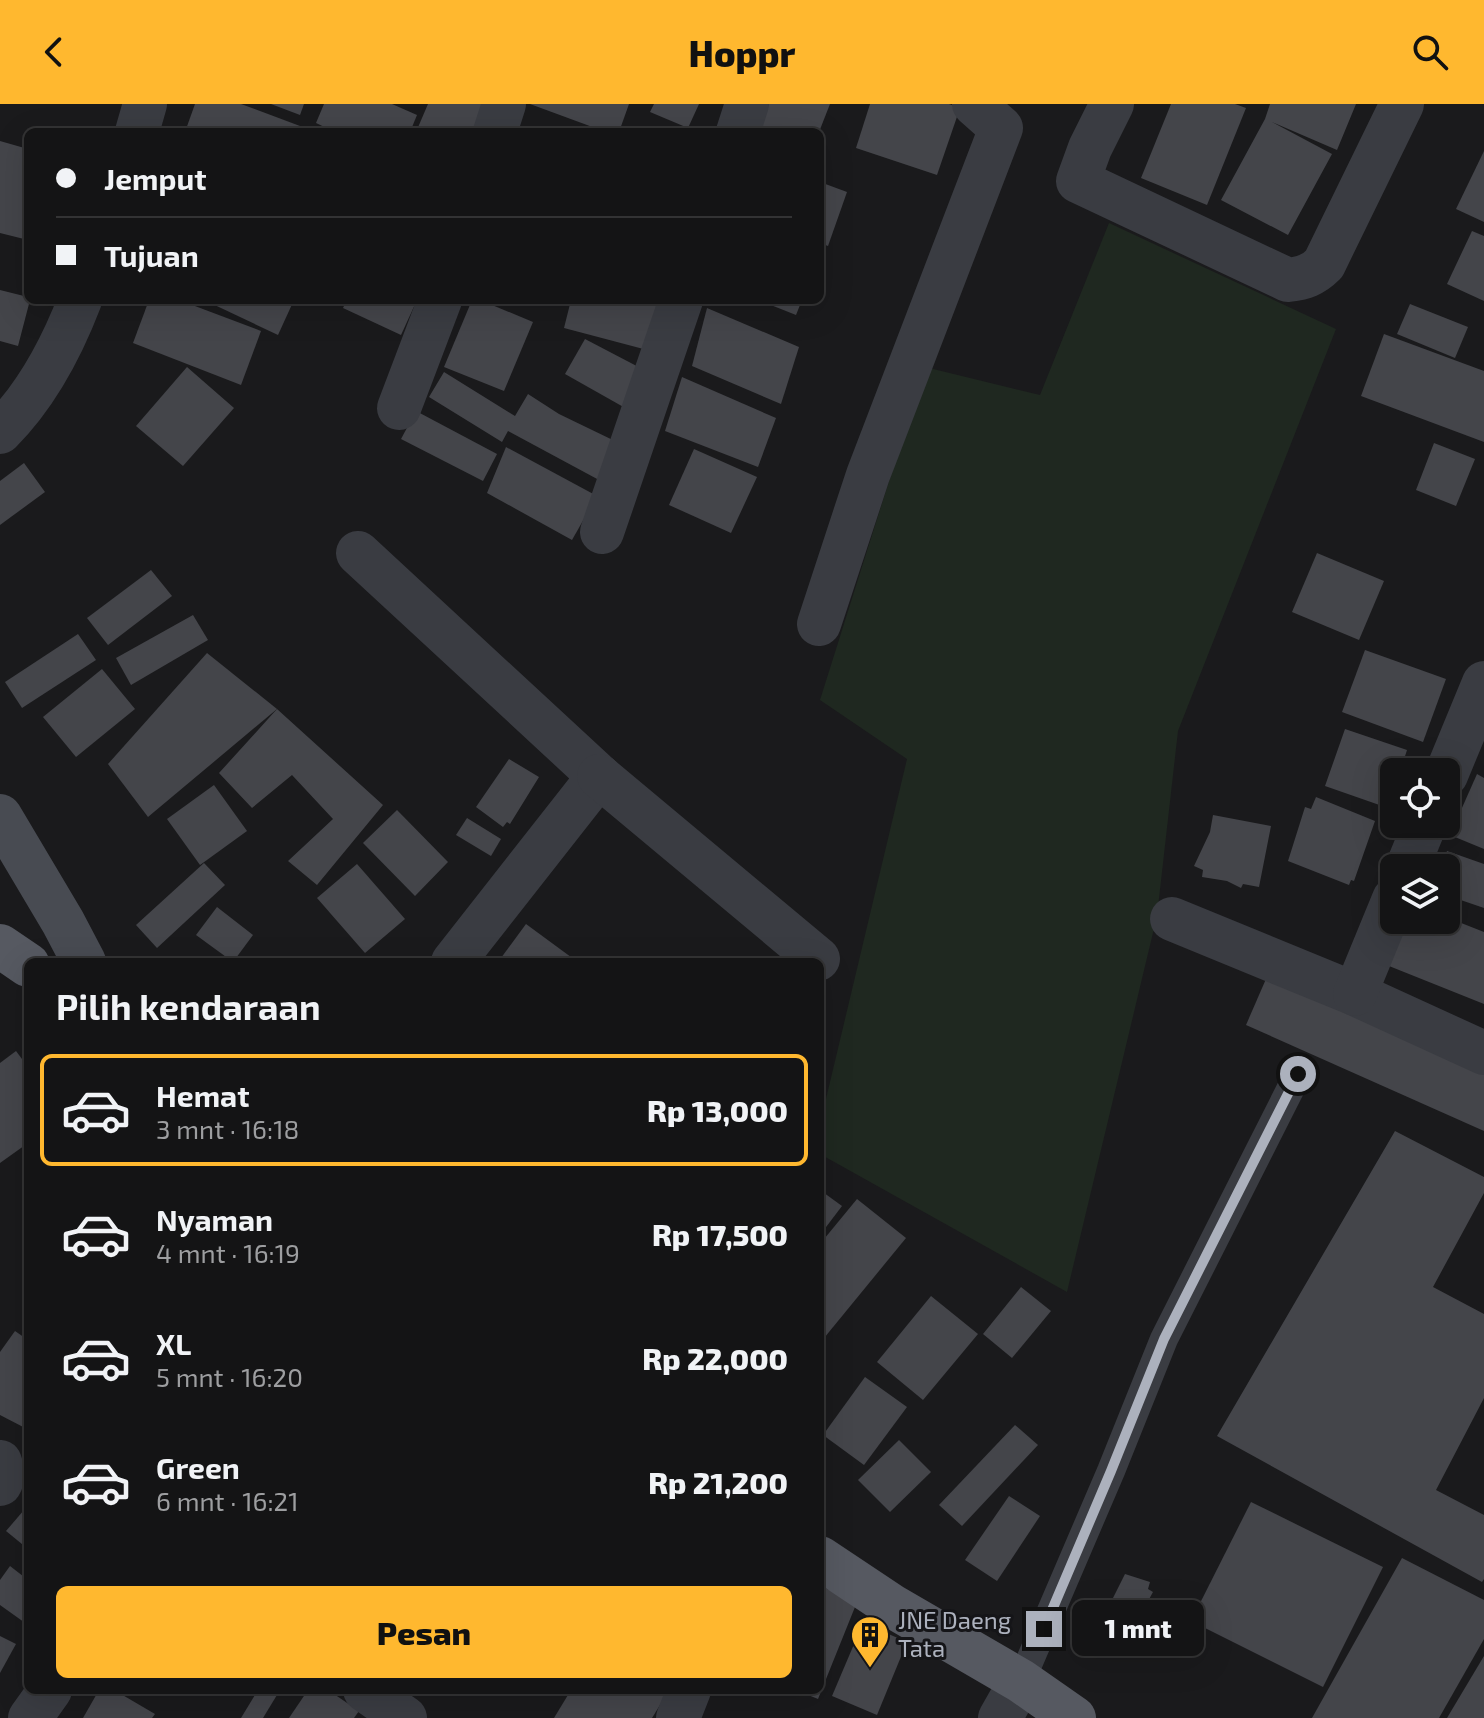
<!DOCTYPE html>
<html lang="id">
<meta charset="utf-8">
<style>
:root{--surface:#141415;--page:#1d1d1e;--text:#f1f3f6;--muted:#9d9ea0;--line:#333334;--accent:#ffb82f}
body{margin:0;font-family:"Exo 2",sans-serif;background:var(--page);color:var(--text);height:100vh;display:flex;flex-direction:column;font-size:30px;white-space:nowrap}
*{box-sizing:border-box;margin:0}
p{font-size:26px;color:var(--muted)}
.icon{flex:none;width:44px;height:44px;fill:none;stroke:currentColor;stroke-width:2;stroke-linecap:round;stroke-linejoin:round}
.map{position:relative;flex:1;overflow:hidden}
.drawer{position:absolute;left:24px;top:854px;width:800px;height:736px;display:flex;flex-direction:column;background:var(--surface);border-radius:12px;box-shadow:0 8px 32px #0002,0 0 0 2px var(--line)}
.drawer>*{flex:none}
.guide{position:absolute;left:24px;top:24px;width:800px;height:176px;border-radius:12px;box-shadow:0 8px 32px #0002,0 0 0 2px var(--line);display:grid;align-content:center;height:176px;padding:0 32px;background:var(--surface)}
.tools{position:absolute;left:1380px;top:654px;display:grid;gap:16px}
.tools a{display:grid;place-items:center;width:80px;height:80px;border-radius:12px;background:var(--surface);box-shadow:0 8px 32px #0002,0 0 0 2px var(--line);font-size:40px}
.end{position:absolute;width:36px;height:36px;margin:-18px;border:10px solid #acb1bd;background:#111;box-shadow:0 0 0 4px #111}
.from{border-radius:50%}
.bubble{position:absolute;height:56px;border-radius:12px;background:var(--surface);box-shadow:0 8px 32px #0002,0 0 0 2px var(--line);font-size:26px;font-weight:800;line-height:56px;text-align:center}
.guide b{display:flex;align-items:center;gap:28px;height:76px;font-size:30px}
.guide b+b{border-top:2px solid var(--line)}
.guide i{width:20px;height:20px;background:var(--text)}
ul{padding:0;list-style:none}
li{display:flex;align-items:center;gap:24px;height:112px;margin:0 16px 12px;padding:0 16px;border:4px solid transparent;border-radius:12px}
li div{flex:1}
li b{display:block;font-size:30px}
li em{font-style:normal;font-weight:800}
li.selected{border-color:var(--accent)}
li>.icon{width:72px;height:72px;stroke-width:1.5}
h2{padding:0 32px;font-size:36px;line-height:96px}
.button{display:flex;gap:16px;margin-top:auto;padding:16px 32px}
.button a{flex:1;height:92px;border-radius:12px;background:var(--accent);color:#111;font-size:32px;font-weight:800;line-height:92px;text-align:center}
header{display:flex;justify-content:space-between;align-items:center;height:104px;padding:0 32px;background:var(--accent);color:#111;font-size:36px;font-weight:800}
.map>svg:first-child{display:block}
.green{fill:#1f2820}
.building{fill:#44454a}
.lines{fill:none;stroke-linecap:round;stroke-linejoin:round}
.lane{stroke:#3a3c42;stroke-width:28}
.street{stroke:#3a3c42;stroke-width:44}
.secondary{stroke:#484b52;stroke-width:44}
.primary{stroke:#565961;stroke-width:44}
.route{stroke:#acb1bd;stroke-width:10}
.labels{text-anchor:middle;stroke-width:6;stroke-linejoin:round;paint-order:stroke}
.poi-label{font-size:24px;fill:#acb1bd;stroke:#151518;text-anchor:start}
</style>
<header><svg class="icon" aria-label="back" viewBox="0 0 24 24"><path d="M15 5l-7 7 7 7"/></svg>Hoppr<svg class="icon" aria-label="search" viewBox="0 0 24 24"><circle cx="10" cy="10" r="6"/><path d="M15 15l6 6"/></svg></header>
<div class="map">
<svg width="1484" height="1614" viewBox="0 0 1484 1614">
<rect width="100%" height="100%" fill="#1a1a1c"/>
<path class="green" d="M 1109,119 L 1336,225 L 1178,627 L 1157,812 L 1067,1188 L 820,1050 L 820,1020 L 907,655 L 820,596 L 925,263 L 1040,291 Z"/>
<g class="building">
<path d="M 195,0 L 241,0 L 316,28 L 185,28 Z"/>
<path d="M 271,0 L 304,0 L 300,11 Z"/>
<path d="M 324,0 L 392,0 L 417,11 L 410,28 L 335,28 L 316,19 Z"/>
<path d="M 428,0 L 495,0 L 483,28 L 416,28 Z"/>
<path d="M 530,0 L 629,0 L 619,28 L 606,28 Z"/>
<path d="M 654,0 L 699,0 L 688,24 L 650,8 Z"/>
<path d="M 769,0 L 830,0 L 819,28 L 759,28 Z"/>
<path d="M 870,0 L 949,0 L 960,4 L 937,71 L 856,44 Z"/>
<path d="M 1171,0 L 1235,0 L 1246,4 L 1207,101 L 1141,74 Z"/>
<path d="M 1270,0 L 1356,0 L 1337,46 L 1272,18 L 1332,50 L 1288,131 L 1221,96 L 1265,15 Z"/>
<path d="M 0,37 L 28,45 L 28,136 L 0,129 Z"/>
<path d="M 1484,47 L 1484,118 L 1456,105 Z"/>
<path d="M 820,78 L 847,88 L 828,142 L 820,139 Z"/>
<path d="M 1472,127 L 1484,132 L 1484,197 L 1447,180 Z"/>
<path d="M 0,186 L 28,193 L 28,196 L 30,196 L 18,242 L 0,237 Z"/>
<path d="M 149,196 L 179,196 L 261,227 L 241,281 L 133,239 Z"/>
<path d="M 204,196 L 294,196 L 278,231 Z"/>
<path d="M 347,196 L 417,196 L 401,231 L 343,204 Z"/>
<path d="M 472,196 L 480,196 L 533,218 L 504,287 L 444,263 Z"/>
<path d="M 571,196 L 645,196 L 664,201 L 651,247 L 564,224 Z"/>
<path d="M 758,196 L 802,196 L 796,211 Z"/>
<path d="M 1410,200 L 1468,223 L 1455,254 L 1397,230 Z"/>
<path d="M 707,204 L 799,243 L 781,300 L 692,262 Z"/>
<path d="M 1384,230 L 1484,267 L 1484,338 L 1361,292 Z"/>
<path d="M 585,235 L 650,269 L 627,305 L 565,270 Z"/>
<path d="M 187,263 L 234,304 L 183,362 L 136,322 Z"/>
<path d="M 444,268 L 515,312 L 528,290 L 559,310 L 619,339 L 599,376 L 508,327 L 502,338 L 429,293 Z"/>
<path d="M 682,273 L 776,314 L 758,363 L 665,327 Z"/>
<path d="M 416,307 L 497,350 L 483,377 L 401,335 Z"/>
<path d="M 1434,339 L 1475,355 L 1456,402 L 1416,386 Z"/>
<path d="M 506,343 L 597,392 L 572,436 L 487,389 Z"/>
<path d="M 694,345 L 757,373 L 731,429 L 669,401 Z"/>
<path d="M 24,359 L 45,388 L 0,421 L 0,377 Z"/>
<path d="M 1317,449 L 1384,477 L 1359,536 L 1292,508 Z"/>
<path d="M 151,466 L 172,492 L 108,541 L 87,514 Z"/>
<path d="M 193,511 L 208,536 L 131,581 L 116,554 Z"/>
<path d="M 78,530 L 96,556 L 22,604 L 5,578 Z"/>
<path d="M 1365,546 L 1446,575 L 1423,638 L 1342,608 Z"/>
<path d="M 207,549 L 277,605 L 148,713 L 108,660 Z"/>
<path d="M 102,565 L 135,605 L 76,653 L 43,613 Z"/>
<path d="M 277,605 L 383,701 L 317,781 L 288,757 L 333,715 L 292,671 L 252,704 L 219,669 Z"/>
<path d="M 1345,625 L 1407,646 L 1400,668 L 1394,668 L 1394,686 L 1388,704 L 1325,682 Z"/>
<path d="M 509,655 L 539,673 L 510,720 L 507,718 L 503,723 L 476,703 Z"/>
<path d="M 1477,670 L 1484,674 L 1484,745 L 1450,731 Z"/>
<path d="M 214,681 L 247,727 L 200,761 L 167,715 Z"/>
<path d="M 1316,693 L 1375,717 L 1354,777 L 1351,776 L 1349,781 L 1288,757 L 1305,703 L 1311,705 Z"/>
<path d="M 397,706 L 448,758 L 415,792 L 363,739 Z"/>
<path d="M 1213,711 L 1271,722 L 1259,783 L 1243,780 L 1241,784 L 1227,777 L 1202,773 L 1203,766 L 1194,762 L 1210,728 Z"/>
<path d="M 467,714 L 501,735 L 491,752 L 456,731 Z"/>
<path d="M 1447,747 L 1484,760 L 1484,804 L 1446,791 L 1446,764 L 1441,764 Z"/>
<path d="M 204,759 L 225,781 L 157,844 L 136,821 Z"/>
<path d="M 357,760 L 405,815 L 365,849 L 317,794 Z"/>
<path d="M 217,803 L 253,831 L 233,858 L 196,831 Z"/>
<path d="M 1446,813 L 1484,828 L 1484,900 L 1379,858 L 1397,816 L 1446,816 Z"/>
<path d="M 526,820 L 575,856 L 573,858 L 498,858 Z"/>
<path d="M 1269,868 L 1484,963 L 1484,1027 L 1246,921 Z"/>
<path d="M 16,947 L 28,963 L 28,1039 L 0,1059 L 0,959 Z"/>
<path d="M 1395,1027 L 1484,1073 L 1484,1089 L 1433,1183 L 1484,1210 L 1484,1294 L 1436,1386 L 1484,1411 L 1484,1475 L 1482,1478 L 1217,1332 Z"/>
<path d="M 820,1086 L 842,1102 L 820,1131 Z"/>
<path d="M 857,1095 L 906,1134 L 820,1239 L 820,1140 Z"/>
<path d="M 1021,1183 L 1051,1207 L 1012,1254 L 983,1230 Z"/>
<path d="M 931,1192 L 978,1230 L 923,1296 L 877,1258 Z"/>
<path d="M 15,1227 L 28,1236 L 27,1325 L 0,1311 L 0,1248 Z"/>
<path d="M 865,1273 L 907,1303 L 864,1361 L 823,1331 Z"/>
<path d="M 1015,1321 L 1038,1341 L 962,1422 L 939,1401 Z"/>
<path d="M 899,1336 L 931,1368 L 890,1408 L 858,1376 Z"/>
<path d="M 1009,1392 L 1040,1412 L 997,1477 L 965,1456 Z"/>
<path d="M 1251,1398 L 1383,1463 L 1323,1583 L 1191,1517 Z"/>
<path d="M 24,1406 L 28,1409 L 28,1445 L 6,1427 Z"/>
<path d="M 1402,1454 L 1484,1496 L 1484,1535 L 1439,1614 L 1312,1614 Z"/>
<path d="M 10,1462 L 28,1476 L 28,1521 L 0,1501 L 0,1476 Z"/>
<path d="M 1125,1470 L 1150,1478 L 1148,1485 L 1153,1488 L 1135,1521 L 1127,1546 L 1123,1544 L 1122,1547 L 1094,1532 Z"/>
<path d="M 820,1482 L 857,1498 L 818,1595 L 796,1586 L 820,1586 Z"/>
<path d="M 863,1519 L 907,1538 L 877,1611 L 832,1592 Z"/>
<path d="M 0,1532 L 16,1540 L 0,1569 Z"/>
<path d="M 1484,1552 L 1484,1614 L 1447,1614 Z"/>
<path d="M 99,1586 L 114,1586 L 155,1610 L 152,1614 L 83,1614 Z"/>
<path d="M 258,1586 L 280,1586 L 263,1614 L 241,1614 Z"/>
<path d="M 308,1586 L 328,1586 L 359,1607 L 354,1614 L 289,1614 Z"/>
<path d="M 571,1586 L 653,1586 L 665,1593 L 652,1614 L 554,1614 Z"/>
</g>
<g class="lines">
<path class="lane" d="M 1021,1577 L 1111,1367 L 1164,1235 L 1298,970"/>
<g class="street">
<path d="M 1112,0 L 1090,44 L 1078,77 L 1288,176 C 1304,174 1313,171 1324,160 L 1402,0"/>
<path d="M 137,28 L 145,0"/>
<path d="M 495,28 L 504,0"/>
<path d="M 738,28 L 747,0"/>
<path d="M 399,304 L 440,196"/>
<path d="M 0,328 C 36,292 62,243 80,196"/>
<path d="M 602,428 L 681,196"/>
<path d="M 358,449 L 599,672 L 453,858"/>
<path d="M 819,520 L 868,371 L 1001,24 L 974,0"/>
<path d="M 1446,671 L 1484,579"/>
<path d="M 599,672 L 818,855"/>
<path d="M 1407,764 L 1425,720"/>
<path d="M 1172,815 L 1355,890 L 1484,949"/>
<path d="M 1355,890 L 1394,795"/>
<path d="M 0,1358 C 2,1364 4,1374 0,1380"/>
<path d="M 365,1586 L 405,1614"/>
<path d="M 30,1614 L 50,1586"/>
<path d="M 678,1614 L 689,1586"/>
<path d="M 1000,1614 L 1021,1577"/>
</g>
<path class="secondary" d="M 0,712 L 63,818 L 84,858"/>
<g class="primary">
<path d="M 0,842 L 28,861"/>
<path d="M 820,1454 L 892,1502 L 1021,1577 L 1074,1614"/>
</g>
</g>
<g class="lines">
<path class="route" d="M 1044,1525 L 1111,1367 L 1164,1235 L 1298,970"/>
</g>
<defs>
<symbol id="building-pin" viewBox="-11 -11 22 30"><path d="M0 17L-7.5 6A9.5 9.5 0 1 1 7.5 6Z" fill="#ffb82f" stroke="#151518"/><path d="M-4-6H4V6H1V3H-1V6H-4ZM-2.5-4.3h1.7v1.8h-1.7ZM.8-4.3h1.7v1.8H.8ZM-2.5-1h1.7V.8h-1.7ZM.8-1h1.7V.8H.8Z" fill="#111"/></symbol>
</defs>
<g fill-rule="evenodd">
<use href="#building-pin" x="848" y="1509" width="44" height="60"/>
</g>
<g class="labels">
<g class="poi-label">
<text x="898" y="1525">JNE Daeng<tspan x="898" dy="28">Tata</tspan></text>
</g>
</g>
</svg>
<div class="tools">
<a><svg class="icon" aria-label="locate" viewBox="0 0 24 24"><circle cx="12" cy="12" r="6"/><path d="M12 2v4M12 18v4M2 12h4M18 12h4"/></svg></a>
<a><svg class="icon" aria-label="layers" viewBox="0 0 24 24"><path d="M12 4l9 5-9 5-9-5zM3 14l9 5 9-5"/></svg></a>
</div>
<i class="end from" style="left:1298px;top:970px"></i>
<i class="end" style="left:1044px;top:1525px"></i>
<div class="bubble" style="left:1072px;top:1496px;width:132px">1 mnt</div>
<div class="guide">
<b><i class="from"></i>Jemput</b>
<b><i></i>Tujuan</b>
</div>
<section class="drawer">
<h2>Pilih kendaraan</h2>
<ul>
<li class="selected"><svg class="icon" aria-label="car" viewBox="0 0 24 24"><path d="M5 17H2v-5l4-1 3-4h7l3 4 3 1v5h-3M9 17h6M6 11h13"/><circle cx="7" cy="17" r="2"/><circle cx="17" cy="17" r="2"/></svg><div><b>Hemat</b><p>3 mnt · 16:18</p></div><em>Rp 13,000</em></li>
<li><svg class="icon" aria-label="car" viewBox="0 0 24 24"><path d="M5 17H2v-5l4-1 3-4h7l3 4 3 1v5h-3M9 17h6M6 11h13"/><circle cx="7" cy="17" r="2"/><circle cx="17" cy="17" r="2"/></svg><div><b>Nyaman</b><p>4 mnt · 16:19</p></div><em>Rp 17,500</em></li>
<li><svg class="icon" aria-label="car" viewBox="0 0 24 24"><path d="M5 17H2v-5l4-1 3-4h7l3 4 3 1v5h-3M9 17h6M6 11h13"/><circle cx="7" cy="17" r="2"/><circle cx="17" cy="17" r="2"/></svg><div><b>XL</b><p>5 mnt · 16:20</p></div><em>Rp 22,000</em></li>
<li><svg class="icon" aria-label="car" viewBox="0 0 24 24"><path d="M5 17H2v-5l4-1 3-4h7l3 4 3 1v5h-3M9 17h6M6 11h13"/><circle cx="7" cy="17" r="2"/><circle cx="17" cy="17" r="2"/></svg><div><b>Green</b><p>6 mnt · 16:21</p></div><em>Rp 21,200</em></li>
</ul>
<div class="button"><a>Pesan</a></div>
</section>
</div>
